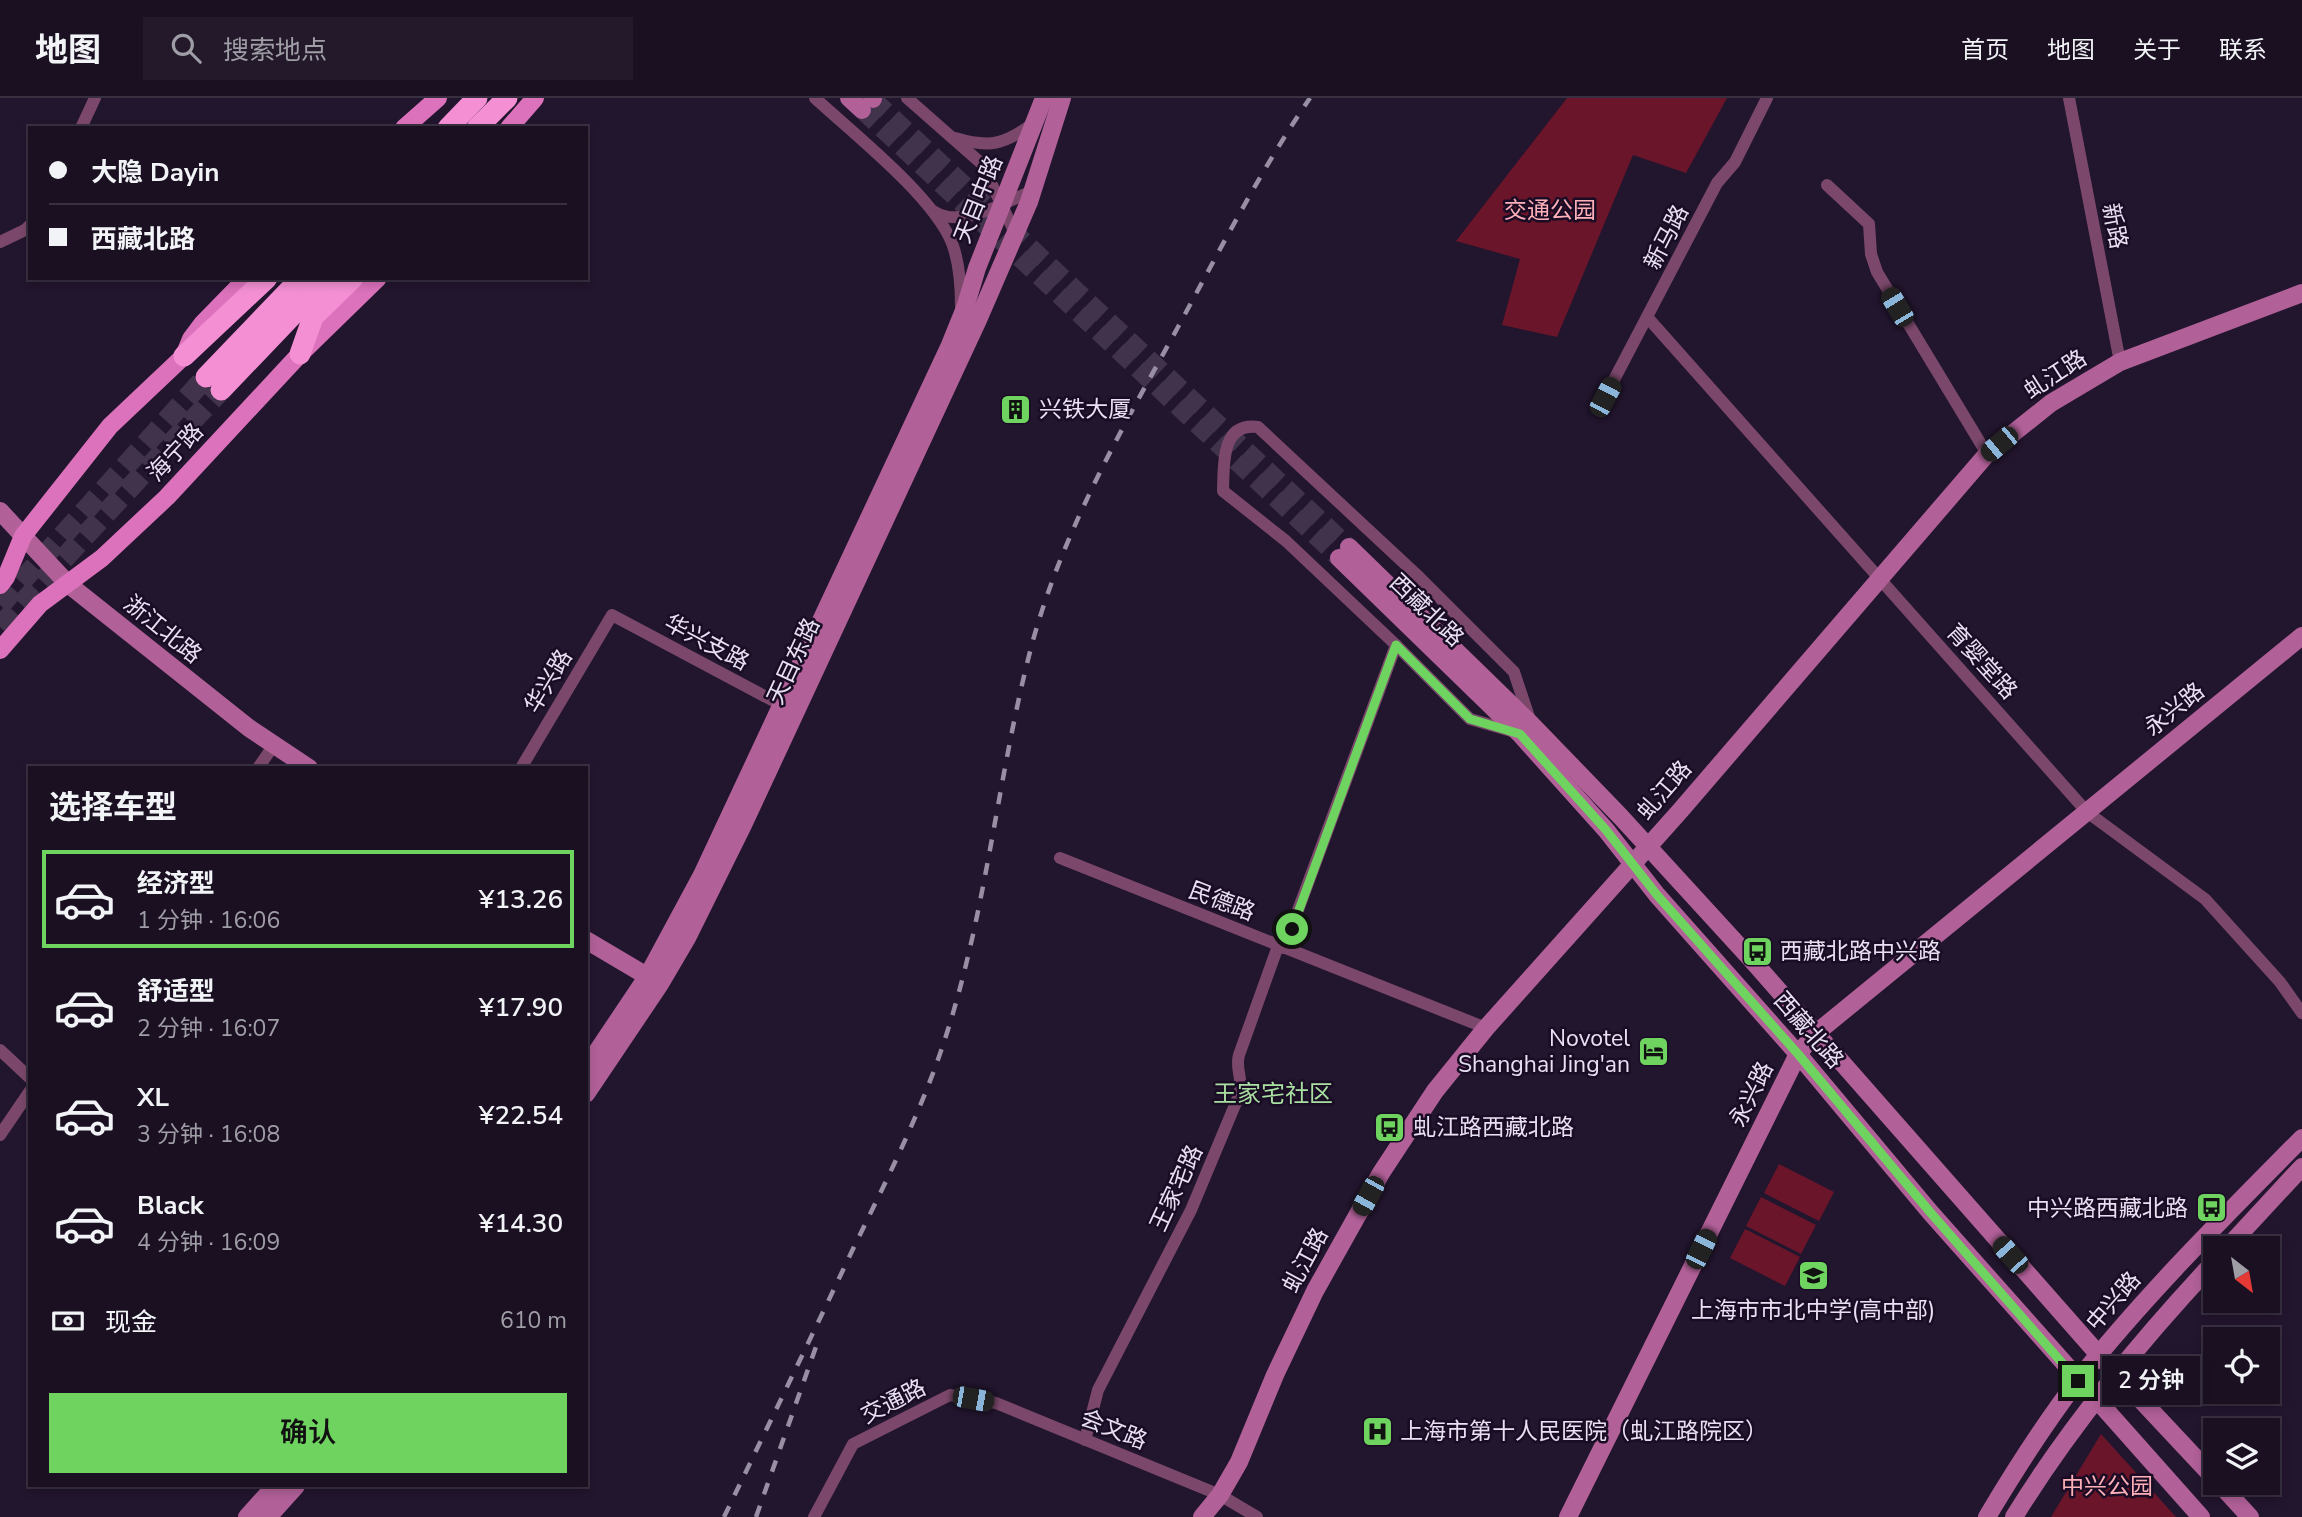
<!DOCTYPE html>
<html lang="zh">
<meta charset="utf-8">
<style>
:root{--surface:#1a1022;--page:#23192a;--text:#f1f3f6;--muted:#9f9da5;--line:#383040;--accent:#6fd360}
body{margin:0;font-family:"Nunito Sans","Noto Sans SC",sans-serif;background:var(--page);color:var(--text);height:100vh;display:flex;flex-direction:column;font-size:26px;white-space:nowrap}
*{box-sizing:border-box;margin:0}
p{font-size:23px;color:var(--muted)}
.icon{flex:none;width:38px;height:38px;fill:none;stroke:currentColor;stroke-width:2;stroke-linecap:round;stroke-linejoin:round}
.map{position:relative;flex:1;overflow:hidden}
.drawer{position:absolute;left:28px;top:668px;width:560px;height:721px;display:flex;flex-direction:column;background:var(--surface);border-radius:0px;box-shadow:0 4px 10px #0003,0 0 0 2px var(--line)}
.drawer>*{flex:none}
.hud{position:absolute;left:28px;top:28px;width:560px;height:154px;border-radius:0px;box-shadow:0 4px 10px #0003,0 0 0 2px var(--line);display:grid;align-content:center;height:154px;padding:0 21px;background:var(--surface)}
.needle{width:46px;rotate:149deg}
.tools{position:absolute;left:2203px;top:1138px;display:grid;gap:14px}
.tools a{display:grid;place-items:center;width:77px;height:77px;border-radius:0px;background:var(--surface);box-shadow:0 4px 10px #0003,0 0 0 2px var(--line);font-size:35px}
.end{position:absolute;width:32px;height:32px;margin:-16px;border:9px solid #6fd360;background:#111;box-shadow:0 0 0 4px #111}
.from{border-radius:50%}
.bubble{position:absolute;height:49px;border-radius:0px;background:var(--surface);box-shadow:0 4px 10px #0003,0 0 0 2px var(--line);font-size:23px;font-weight:600;line-height:49px;text-align:center}
.car{position:absolute;width:21px;height:42px;margin:-21px -10px;border-radius:9px;box-shadow:0 0 5px 2px #0007;background:linear-gradient(#222 24%,#8ab4d8 0 40%,#222 0 76%,#8ab4d8 0 86%,#222 0)}
.hud b{display:flex;align-items:center;gap:24px;height:66px;font-size:26px}
.hud b+b{border-top:2px solid var(--line)}
.hud i{width:18px;height:18px;background:var(--text)}
ul{padding:0;list-style:none}
li{display:flex;align-items:center;gap:21px;height:98px;margin:0 14px 10px;padding:0 7px;border:4px solid transparent;border-radius:0px}
li div{flex:1}
li b{display:block;font-size:26px}
li em{font-style:normal;font-weight:600}
li.active{border-color:var(--accent)}
li>.icon{width:63px;height:63px;stroke-width:1.5}
h2{padding:0 21px;font-size:32px;line-height:84px}
.pay{display:flex;align-items:center;gap:18px;height:77px;padding:0 21px;font-size:26px}
.pay p{margin-inline-start:auto}
.button{display:flex;gap:14px;margin-top:auto;padding:14px 21px}
.button a{flex:1;height:80px;border-radius:0px;background:var(--accent);color:#111;font-size:28px;font-weight:600;line-height:80px;text-align:center}
header{display:flex;align-items:center;gap:42px;box-sizing:border-box;height:98px;padding:0 35px;background:var(--surface);border-bottom:2px solid var(--line)}
header strong{font-size:33px}
nav{display:flex;gap:38px;margin-inline-start:auto;font-size:24px}
.search{width:490px;height:63px;background:var(--page);display:flex;align-items:center;gap:18px;box-sizing:border-box;padding:0 24px;border-radius:0px;color:var(--muted);font-size:26px}
.map>svg:first-child{display:block}
.green{fill:#6a1529}
.lines{fill:none;stroke-linecap:round;stroke-linejoin:round}
.secondary-tunnel{stroke:#40334b;stroke-width:18;stroke-dasharray:18 9;stroke-linecap:butt}
.highway-tunnel{stroke:#40334b;stroke-width:21;stroke-dasharray:21 10;stroke-linecap:butt}
.street{stroke:#7b486b;stroke-width:12}
.secondary{stroke:#b16098;stroke-width:18}
.primary{stroke:#db72bb;stroke-width:18}
.highway{stroke:#f48fd4;stroke-width:21}
.rail{stroke:#998fa4;stroke-width:4.5;stroke-dasharray:12 12;stroke-linecap:butt}
.route{stroke:#6fd360;stroke-width:9}
.labels{text-anchor:middle;stroke-width:5;stroke-linejoin:round;paint-order:stroke}
.street-label{font-size:23px;fill:#e8e0f2;stroke:#190c24}
.park-label{font-size:23px;fill:#ffb0b8;stroke:#190c24}
.poi-label{font-size:23px;fill:#e8e0f2;stroke:#190c24;text-anchor:start}
.neighbourhood-label{font-size:24px;fill:#aadfa2;stroke:#190c24}
</style>
<header>
<strong>地图</strong>
<div class="search"><svg class="icon" aria-label="search" viewBox="0 0 24 24"><circle cx="10" cy="10" r="6"/><path d="M15 15l6 6"/></svg>搜索地点</div>
<nav><a>首页</a><a>地图</a><a>关于</a><a>联系</a></nav>
</header>
<div class="map">
<svg width="2302" height="1419" viewBox="0 0 2302 1419">
<rect width="100%" height="100%" fill="#22152e"/>
<g class="green">
<path d="M 1567,0 L 1727,0 L 1686,75 L 1633,57 L 1557,239 L 1502,227 L 1520,161 L 1456,143 Z"/>
<path d="M 1779,1066 L 1834,1094 L 1819,1123 L 1764,1095 Z"/>
<path d="M 1761,1099 L 1816,1127 L 1801,1156 L 1746,1128 Z"/>
<path d="M 1745,1131 L 1800,1159 L 1785,1188 L 1730,1160 Z"/>
<path d="M 2101,1336 L 2176,1419 L 2051,1419 Z"/>
</g>
<g class="lines">
<g class="secondary-tunnel">
<path d="M 873,1 L 1349,449"/>
<path d="M 862,12 L 1339,460"/>
</g>
<g class="highway-tunnel">
<path d="M 0,507 L 206,279"/>
<path d="M 0,529 L 221,292"/>
</g>
<g class="street">
<path d="M 815,0 C 854,36 933,98 952,145 C 960,166 961,188 961,209"/>
<path d="M 907,0 L 982,66 L 1015,135"/>
<path d="M 2069,0 L 2120,264"/>
<path d="M 81,30 L 95,0"/>
<path d="M 955,40 C 989,50 1004,47 1032,26"/>
<path d="M 1827,87 L 1869,126 L 1871,156 L 1877,174 L 1987,356"/>
<path d="M 935,114 C 962,131 1006,103 1033,93"/>
<path d="M 0,144 L 25,132 L 30,127"/>
<path d="M 1648,220 L 2087,714 L 2205,801 L 2280,884 L 2302,915"/>
<path d="M 1605,299 L 1717,85 L 1735,64 L 1767,0"/>
<path d="M 1515,634 L 1470,621 L 1396,547 L 1286,443 L 1223,393 C 1224,369 1220,324 1258,329 L 1419,479 L 1514,574 L 1530,622"/>
<path d="M 258,670 L 274,647"/>
<path d="M 521,670 L 612,517 L 783,608"/>
<path d="M 1060,760 L 1486,930"/>
<path d="M 1284,850 L 1396,547"/>
<path d="M 0,952 L 30,980"/>
<path d="M 0,1037 L 30,993"/>
<path d="M 1085,1342 L 1098,1292 L 1191,1112 L 1240,995 C 1243,981 1235,971 1239,957 L 1278,848"/>
<path d="M 814,1419 L 853,1346 L 950,1297 L 996,1305 L 1220,1397 L 1257,1419"/>
</g>
<g class="secondary">
<path d="M 849,0 L 862,12"/>
<path d="M 872,0 L 873,1"/>
<path d="M 0,413 L 68,486 L 249,630 L 309,670"/>
<path d="M 1349,449 L 1531,626 L 1620,718 L 1750,860 L 2099,1257 L 2216,1382"/>
<path d="M 1339,460 L 1520,636 L 1562,683 L 1606,732 L 1657,797 L 1798,956 L 1930,1114 L 2201,1419"/>
<path d="M 586,842 L 657,884"/>
<path d="M 586,970 L 647,879 L 702,777 L 950,247 L 965,210 L 977,170 L 1044,0"/>
<path d="M 586,996 L 660,886 L 687,840 L 743,727 L 978,222 L 1029,104 L 1062,0"/>
<path d="M 2227,1150 L 2302,1069"/>
<path d="M 2218,1384 L 2250,1419"/>
<path d="M 247,1419 L 275,1388"/>
<path d="M 268,1419 L 296,1388"/>
<path d="M 1202,1419 L 1220,1397 L 1239,1364 L 1275,1277 L 1315,1193 L 1381,1075 L 1435,993 L 1486,930 L 1680,713 L 1987,356 L 2051,305 L 2120,264 L 2302,195"/>
<path d="M 1568,1419 L 1798,956 L 1815,936 L 2302,538"/>
<path d="M 1987,1419 C 2015,1372 2045,1325 2078,1282 C 2146,1196 2225,1118 2302,1040"/>
<path d="M 2014,1419 C 2071,1326 2141,1242 2216,1162"/>
</g>
<g class="primary">
<path d="M 404,30 L 438,0"/>
<path d="M 509,30 L 535,0"/>
<path d="M 0,487 L 6,479 L 23,438 L 110,328 L 184,258 L 191,241 L 203,225 L 247,180"/>
<path d="M 0,552 L 40,506 L 102,460 L 167,399 L 300,256 L 378,180"/>
</g>
<g class="highway">
<path d="M 448,30 L 477,0"/>
<path d="M 477,30 L 507,0"/>
<path d="M 300,256 L 313,219 L 353,180"/>
<path d="M 184,258 L 267,180"/>
<path d="M 206,279 L 301,180"/>
<path d="M 221,292 L 328,180"/>
</g>
<g class="rail">
<path d="M 724,1419 C 767,1330 810,1242 852,1153 C 888,1079 926,1005 950,925 C 988,801 999,671 1032,546 C 1063,432 1122,331 1178,229 C 1220,152 1260,73 1310,0"/>
<path d="M 756,1419 L 818,1243"/>
</g>
</g>
<g class="lines">
<path class="route" d="M 1292,831 L 1396,547 L 1470,621 L 1520,636 L 1606,732 L 1657,797 L 1798,956 L 1930,1114 L 2078,1283"/>
</g>
<defs>
<symbol id="building-square" viewBox="-11 -11 22 22"><rect x="-9" y="-9" width="18" height="18" rx="4" fill="#6fd360" stroke="#190c24"/><path d="M-4-6H4V6H1V3H-1V6H-4ZM-2.5-4.3h1.7v1.8h-1.7ZM.8-4.3h1.7v1.8H.8ZM-2.5-1h1.7V.8h-1.7ZM.8-1h1.7V.8H.8Z" fill="#111"/></symbol>
<symbol id="bus-square" viewBox="-11 -11 22 22"><rect x="-9" y="-9" width="18" height="18" rx="4" fill="#6fd360" stroke="#190c24"/><path d="M-5-6H5V4H4V6H2V4H-2V6H-4V4H-5ZM-3.5-4V0h7V-4ZM-3.5 1.2v1.5H-2V1.2ZM2 1.2v1.5H3.5V1.2Z" fill="#111"/></symbol>
<symbol id="hotel-square" viewBox="-11 -11 22 22"><rect x="-9" y="-9" width="18" height="18" rx="4" fill="#6fd360" stroke="#190c24"/><path d="M-6-4.5h1.5V1H6V5H4.5V3h-9V5H-6ZM-4 0a1.8 1.8 0 1 1 3.6 0ZM.5 0V-2.5h3Q6-2.5 6 0Z" fill="#111"/></symbol>
<symbol id="school-square" viewBox="-11 -11 22 22"><rect x="-9" y="-9" width="18" height="18" rx="4" fill="#6fd360" stroke="#190c24"/><path d="M0-5L7-2L0 1L-7-2ZM-4 1L0 2.5L4 1V4Q0 6-4 4Z" fill="#111"/></symbol>
<symbol id="hospital-square" viewBox="-11 -11 22 22"><rect x="-9" y="-9" width="18" height="18" rx="4" fill="#6fd360" stroke="#190c24"/><path d="M-5-5h3v3.5h4V-5h3V5h-3V1.5h-4V5h-3Z" fill="#111"/></symbol>
</defs>
<g fill-rule="evenodd">
<use href="#building-square" x="998" y="294" width="35" height="35"/>
<use href="#bus-square" x="1740" y="836" width="35" height="35"/>
<use href="#hotel-square" x="1636" y="936" width="35" height="35"/>
<use href="#bus-square" x="1372" y="1012" width="35" height="35"/>
<use href="#bus-square" x="2194" y="1092" width="35" height="35"/>
<use href="#school-square" x="1796" y="1160" width="35" height="35"/>
<use href="#hospital-square" x="1360" y="1316" width="35" height="35"/>
</g>
<g class="labels">
<g class="street-label">
<text transform="translate(978 101) rotate(-68)" y="8">天目中路</text>
<text transform="translate(2115 128) rotate(79)" y="8">新路</text>
<text transform="translate(1666 139) rotate(-63)" y="8">新马路</text>
<text transform="translate(2055 276) rotate(-33)" y="8">虬江路</text>
<text transform="translate(175 354) rotate(-47)" y="8">海宁路</text>
<text transform="translate(1427 512) rotate(44)" y="8">西藏北路</text>
<text transform="translate(163 531) rotate(39)" y="8">浙江北路</text>
<text transform="translate(707 544) rotate(28)" y="8">华兴支路</text>
<text transform="translate(793 563) rotate(-65)" y="8">天目东路</text>
<text transform="translate(1982 563) rotate(48)" y="8">育婴堂路</text>
<text transform="translate(548 583) rotate(-59)" y="8">华兴路</text>
<text transform="translate(2174 611) rotate(-39)" y="8">永兴路</text>
<text transform="translate(1664 692) rotate(-49)" y="8">虬江路</text>
<text transform="translate(1222 803) rotate(21)" y="8">民德路</text>
<text transform="translate(1809 932) rotate(49)" y="8">西藏北路</text>
<text transform="translate(1751 996) rotate(-64)" y="8">永兴路</text>
<text transform="translate(1176 1090) rotate(-65)" y="8">王家宅路</text>
<text transform="translate(1305 1162) rotate(-62)" y="8">虬江路</text>
<text transform="translate(2113 1203) rotate(-49)" y="8">中兴路</text>
<text transform="translate(893 1303) rotate(-27)" y="8">交通路</text>
<text transform="translate(1114 1331) rotate(22)" y="8">会文路</text>
</g>
<g class="park-label">
<text x="1550" y="120">交通公园</text>
<text x="2107" y="1396">中兴公园</text>
</g>
<g class="poi-label">
<text x="1039" y="319">兴铁大厦</text>
<text x="1780" y="861">西藏北路中兴路</text>
<text x="1630" y="948" text-anchor="end">Novotel<tspan x="1630" dy="26">Shanghai Jing'an</tspan></text>
<text x="1413" y="1037">虬江路西藏北路</text>
<text x="2188" y="1118" text-anchor="end">中兴路西藏北路</text>
<text x="1813" y="1220" text-anchor="middle">上海市市北中学(高中部)</text>
<text x="1400" y="1341">上海市第十人民医院（虬江路院区）</text>
</g>
<g class="neighbourhood-label">
<text x="1273" y="1004">王家宅社区</text>
</g>
</g>
</svg>
<div class="tools">
<a><svg class="needle" viewBox="-14 -14 28 28"><path d="M0-13l5 13h-10z" fill="#e53935"/><path d="M0 13l5-13h-10z" fill="#9f9da5"/></svg></a>
<a><svg class="icon" aria-label="locate" viewBox="0 0 24 24"><circle cx="12" cy="12" r="6"/><path d="M12 2v4M12 18v4M2 12h4M18 12h4"/></svg></a>
<a><svg class="icon" aria-label="layers" viewBox="0 0 24 24"><path d="M12 4l9 5-9 5-9-5zM3 14l9 5 9-5"/></svg></a>
</div>
<i class="end from" style="left:1292px;top:831px"></i>
<i class="end" style="left:2078px;top:1283px"></i>
<div class="bubble" style="left:2102px;top:1258px;width:98px">2 分钟</div>
<i class="car" style="left:1897px;top:209px;rotate:329deg"></i>
<i class="car" style="left:1605px;top:299px;rotate:28deg"></i>
<i class="car" style="left:1999px;top:346px;rotate:230deg"></i>
<i class="car" style="left:1368px;top:1098px;rotate:209deg"></i>
<i class="car" style="left:1701px;top:1151px;rotate:26deg"></i>
<i class="car" style="left:2010px;top:1157px;rotate:318deg"></i>
<i class="car" style="left:973px;top:1301px;rotate:100deg"></i>
<div class="hud">
<b><i class="from"></i>大隐 Dayin</b>
<b><i></i>西藏北路</b>
</div>
<section class="drawer">
<h2>选择车型</h2>
<ul>
<li class="active"><svg class="icon" aria-label="car" viewBox="0 0 24 24"><path d="M5 17H2v-5l4-1 3-4h7l3 4 3 1v5h-3M9 17h6M6 11h13"/><circle cx="7" cy="17" r="2"/><circle cx="17" cy="17" r="2"/></svg><div><b>经济型</b><p>1 分钟 · 16:06</p></div><em>¥13.26</em></li>
<li><svg class="icon" aria-label="car" viewBox="0 0 24 24"><path d="M5 17H2v-5l4-1 3-4h7l3 4 3 1v5h-3M9 17h6M6 11h13"/><circle cx="7" cy="17" r="2"/><circle cx="17" cy="17" r="2"/></svg><div><b>舒适型</b><p>2 分钟 · 16:07</p></div><em>¥17.90</em></li>
<li><svg class="icon" aria-label="car" viewBox="0 0 24 24"><path d="M5 17H2v-5l4-1 3-4h7l3 4 3 1v5h-3M9 17h6M6 11h13"/><circle cx="7" cy="17" r="2"/><circle cx="17" cy="17" r="2"/></svg><div><b>XL</b><p>3 分钟 · 16:08</p></div><em>¥22.54</em></li>
<li><svg class="icon" aria-label="car" viewBox="0 0 24 24"><path d="M5 17H2v-5l4-1 3-4h7l3 4 3 1v5h-3M9 17h6M6 11h13"/><circle cx="7" cy="17" r="2"/><circle cx="17" cy="17" r="2"/></svg><div><b>Black</b><p>4 分钟 · 16:09</p></div><em>¥14.30</em></li>
</ul>
<div class="pay"><svg class="icon" aria-label="cash" viewBox="0 0 24 24"><path d="M3 7h18v10H3z"/><circle cx="12" cy="12" r="2"/></svg>现金<p>610 m</p></div>
<div class="button"><a>确认</a></div>
</section>
</div>
